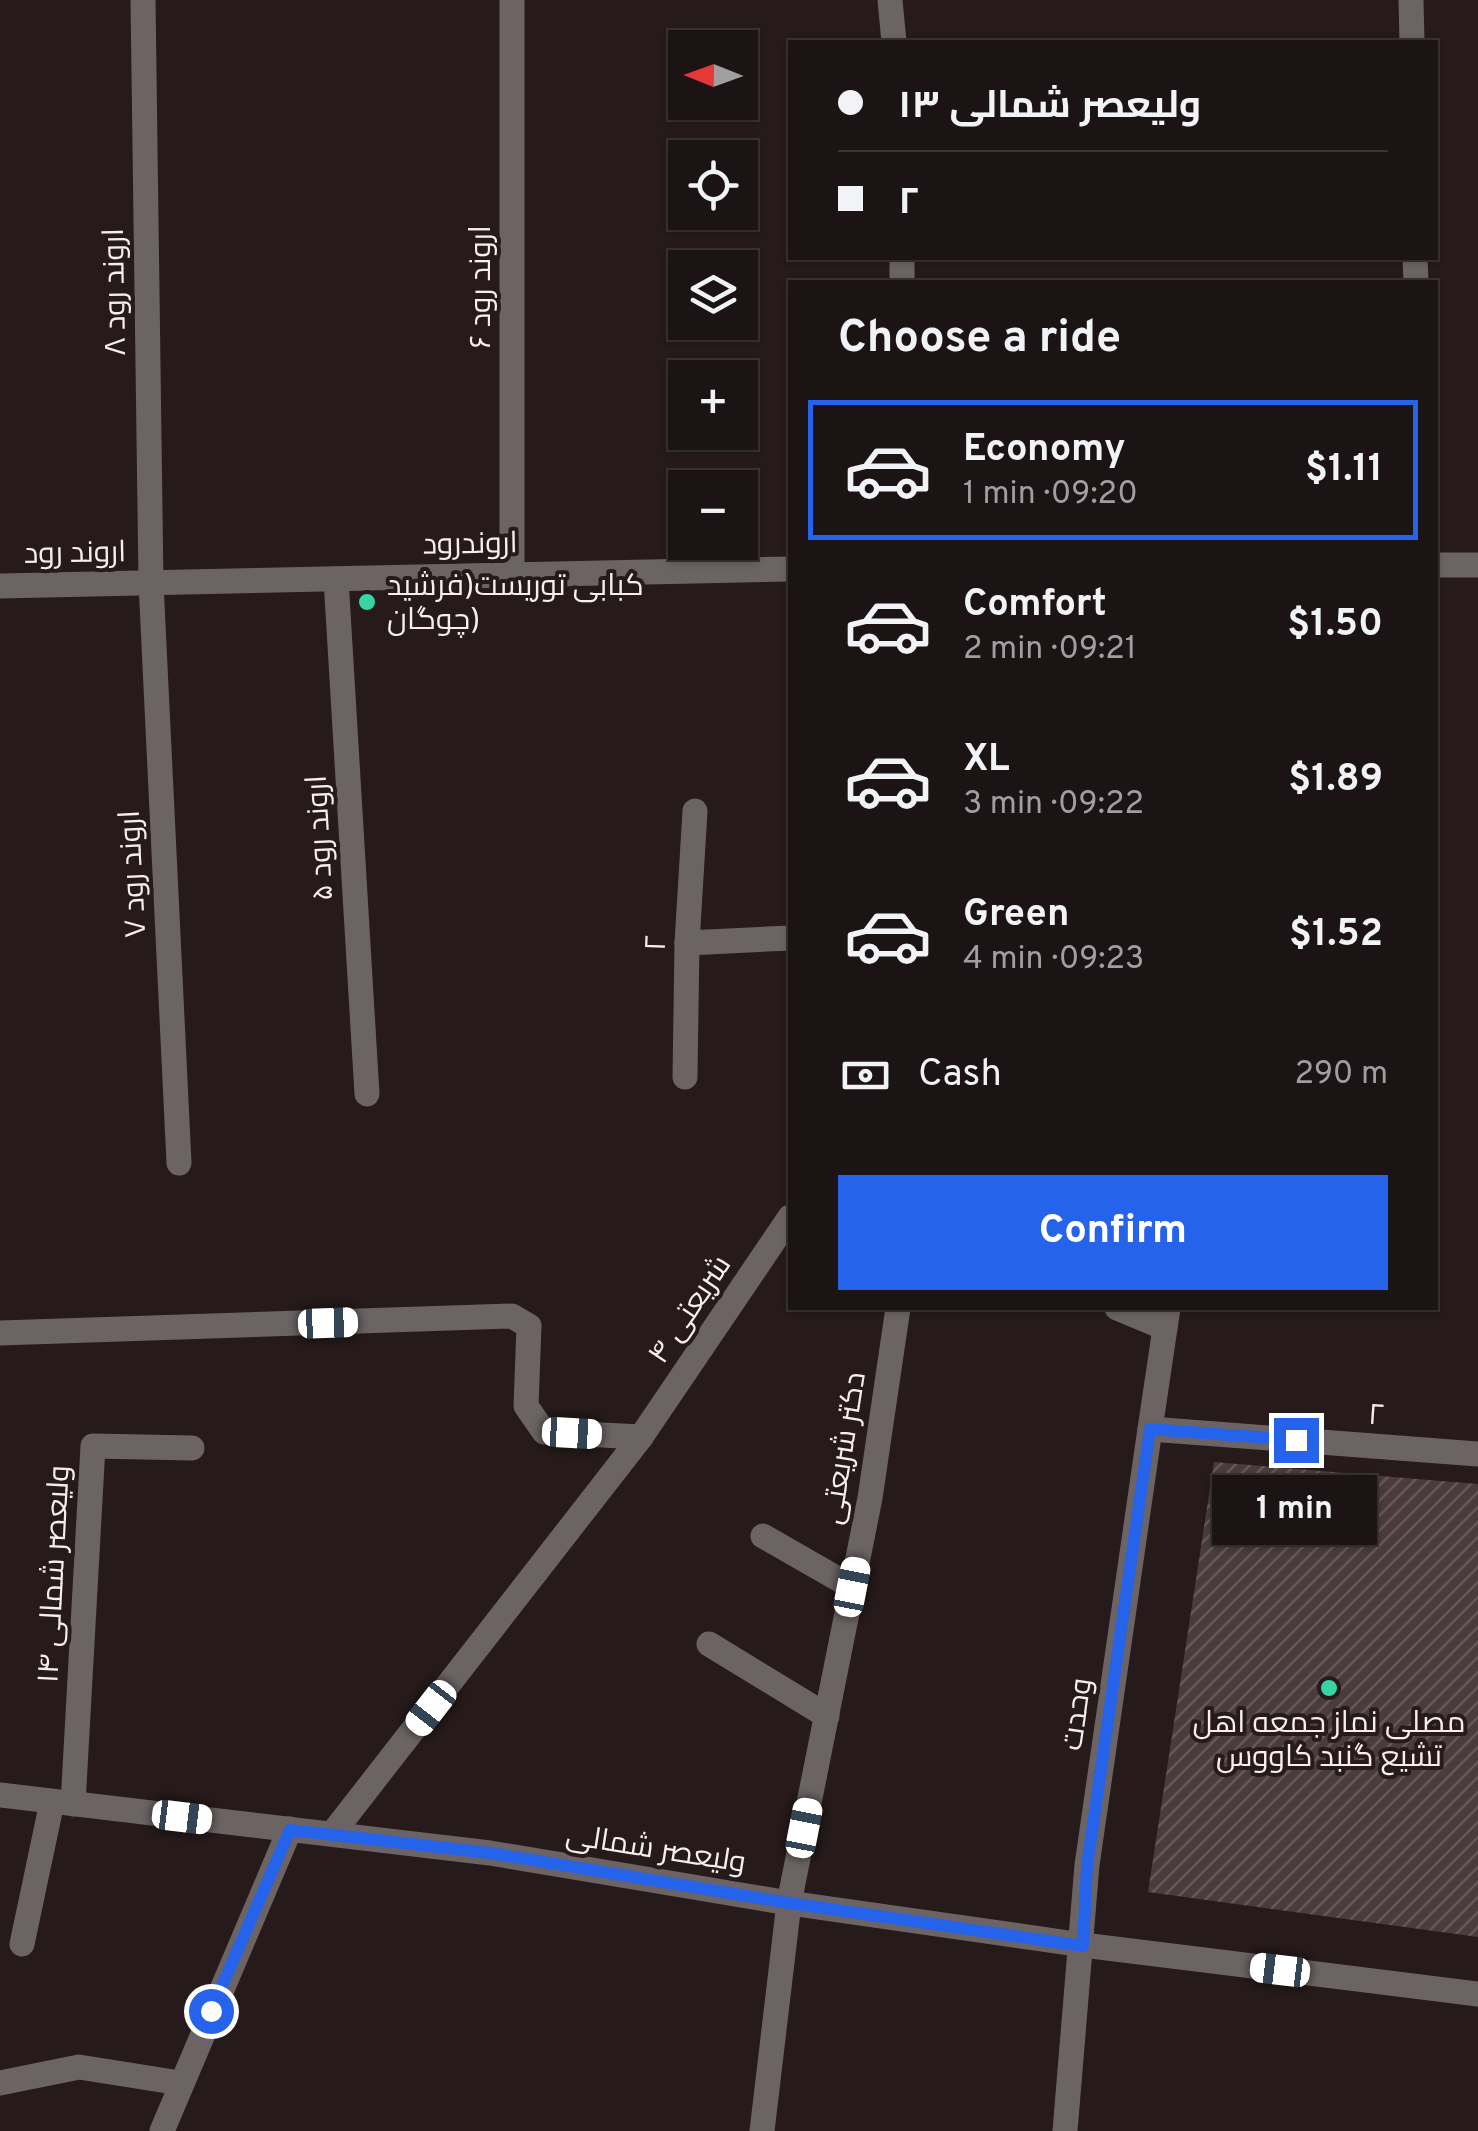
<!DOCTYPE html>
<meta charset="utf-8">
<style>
:root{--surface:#1c1414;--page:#292122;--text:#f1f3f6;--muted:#a09ea0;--line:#3a3334;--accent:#2563eb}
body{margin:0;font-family:Overpass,Cairo,sans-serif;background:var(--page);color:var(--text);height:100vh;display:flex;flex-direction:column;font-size:38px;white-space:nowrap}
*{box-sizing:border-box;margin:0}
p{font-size:32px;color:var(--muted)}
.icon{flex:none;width:55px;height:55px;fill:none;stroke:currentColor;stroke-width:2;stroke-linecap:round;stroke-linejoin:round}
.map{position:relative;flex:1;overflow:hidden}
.details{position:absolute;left:788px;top:280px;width:650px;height:1030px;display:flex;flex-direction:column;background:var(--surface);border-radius:0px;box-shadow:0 2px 8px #0004,0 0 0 2px var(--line)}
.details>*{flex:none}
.hud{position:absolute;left:788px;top:40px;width:650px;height:220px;border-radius:0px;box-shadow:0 2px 8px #0004,0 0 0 2px var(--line);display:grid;align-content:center;height:220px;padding:0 50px;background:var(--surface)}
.needle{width:65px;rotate:271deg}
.buttons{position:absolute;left:668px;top:30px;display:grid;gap:20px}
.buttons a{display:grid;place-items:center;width:90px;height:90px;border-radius:0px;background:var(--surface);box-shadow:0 2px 8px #0004,0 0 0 2px var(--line);font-size:50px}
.end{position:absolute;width:45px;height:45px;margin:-22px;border:12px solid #2563eb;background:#fff;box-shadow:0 0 0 5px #fff}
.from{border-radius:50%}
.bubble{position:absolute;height:70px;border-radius:0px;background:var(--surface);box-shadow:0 2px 8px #0004,0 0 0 2px var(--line);font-size:32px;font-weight:700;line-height:70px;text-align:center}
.car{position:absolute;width:30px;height:60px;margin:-30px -15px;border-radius:12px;box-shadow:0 0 8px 2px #0007;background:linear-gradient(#fff 24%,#345 0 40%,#fff 0 76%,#345 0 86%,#fff 0)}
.hud b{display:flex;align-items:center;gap:35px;height:95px;font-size:38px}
.hud b+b{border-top:2px solid var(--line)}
.hud i{width:25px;height:25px;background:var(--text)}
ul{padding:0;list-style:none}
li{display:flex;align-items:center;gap:30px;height:140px;margin:0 20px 15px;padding:0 30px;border:5px solid transparent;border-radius:0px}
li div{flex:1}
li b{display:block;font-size:38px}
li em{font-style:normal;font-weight:700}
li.selected{border-color:var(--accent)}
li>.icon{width:90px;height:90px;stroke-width:1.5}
h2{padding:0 50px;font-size:45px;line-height:120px}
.pay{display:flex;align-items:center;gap:25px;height:110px;padding:0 50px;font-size:38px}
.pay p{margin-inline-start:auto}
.action{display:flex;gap:20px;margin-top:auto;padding:20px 50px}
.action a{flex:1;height:115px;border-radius:0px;background:var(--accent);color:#fff;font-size:40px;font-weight:700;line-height:115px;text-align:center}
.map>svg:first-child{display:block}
.building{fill:url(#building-hatch)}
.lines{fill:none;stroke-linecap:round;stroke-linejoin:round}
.minor{stroke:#6c6464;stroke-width:25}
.tertiary{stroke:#6c6464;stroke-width:25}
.route{stroke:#2563eb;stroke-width:12}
.poi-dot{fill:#37d4a6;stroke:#261a1a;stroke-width:4}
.labels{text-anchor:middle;stroke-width:8;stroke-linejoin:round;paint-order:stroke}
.street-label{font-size:30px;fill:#f7eeee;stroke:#261a1a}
.poi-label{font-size:30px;fill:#f7eeee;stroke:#261a1a;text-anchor:start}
</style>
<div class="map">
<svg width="1478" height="2131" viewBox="0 0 1478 2131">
<defs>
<pattern id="building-hatch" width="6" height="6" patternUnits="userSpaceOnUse" patternTransform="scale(2.5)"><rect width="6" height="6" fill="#4a3c3c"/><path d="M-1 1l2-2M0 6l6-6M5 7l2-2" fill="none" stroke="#655858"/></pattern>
</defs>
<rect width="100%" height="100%" fill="#261a1a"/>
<path class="building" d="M 1214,1462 L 1478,1484 L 1478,1937 L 1148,1892 Z"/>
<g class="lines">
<g class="minor">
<path d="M 143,0 L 151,583 L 179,1163"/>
<path d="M 512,0 L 512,575"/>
<path d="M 1411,0 L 1412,42"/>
<path d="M 1415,258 L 1416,282"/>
<path d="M 336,579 L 367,1094"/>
<path d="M 687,943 L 790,938"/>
<path d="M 685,1077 L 687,943 L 695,811"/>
<path d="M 1117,1308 L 1165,1328"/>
<path d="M 0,1333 L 512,1316 L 529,1326 L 526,1406 L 544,1432 L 641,1437"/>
<path d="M 1150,1429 L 1168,1308"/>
<path d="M 763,1536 L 852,1587"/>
<path d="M 709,1644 L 827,1716"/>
<path d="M 73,1804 L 93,1446 L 192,1448"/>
<path d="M 332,1834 L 641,1437 L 790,1217"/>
<path d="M 22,1944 L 52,1802"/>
<path d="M 1083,1945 L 1478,1994"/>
<path d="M 0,2083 L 79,2067 L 180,2083"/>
<path d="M 162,2131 L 290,1829"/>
</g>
<g class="tertiary">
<path d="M 890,0 L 894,42"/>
<path d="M 902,258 L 902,282"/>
<path d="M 1435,565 L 1478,565"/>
<path d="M 0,586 L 790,569"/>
<path d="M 0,1795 L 490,1853 L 789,1903 L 1083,1945"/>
<path d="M 762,2131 L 789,1903 L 870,1498 L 898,1308"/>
<path d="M 1065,2131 L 1087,1865 L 1150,1429 L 1478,1454"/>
</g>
</g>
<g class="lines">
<path class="route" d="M 211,2011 L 290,1830 L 490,1853 L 789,1903 L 1083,1946 L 1087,1866 L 1150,1429 L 1296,1440"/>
</g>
<g class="poi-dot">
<circle cx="367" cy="602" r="10"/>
<circle cx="1329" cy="1688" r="10"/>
</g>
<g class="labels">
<g class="street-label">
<text transform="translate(480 287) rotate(-90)" y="10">اروند رود ۶</text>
<text transform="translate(114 292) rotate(-91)" y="10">اروند رود ۸</text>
<text transform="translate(470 543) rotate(-1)" y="10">اروندرود</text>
<text transform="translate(75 552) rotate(-1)" y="10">اروند رود</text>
<text transform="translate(319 838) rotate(-93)" y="10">اروند رود ۵</text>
<text transform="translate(132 874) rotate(-93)" y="10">اروند رود ۷</text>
<text transform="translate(655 943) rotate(-88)" y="10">۲</text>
<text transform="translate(689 1309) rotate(-56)" y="10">شریعتی ۴</text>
<text transform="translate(1376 1414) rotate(4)" y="10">۲</text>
<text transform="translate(843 1448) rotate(-81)" y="10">دکتر شریعتی</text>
<text transform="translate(53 1574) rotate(-87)" y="10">ولیعصر شمالی ۱۴</text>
<text transform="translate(1076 1714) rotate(-82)" y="10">وحدت</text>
<text transform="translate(656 1848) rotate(9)" y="10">ولیعصر شمالی</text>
</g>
<g class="poi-label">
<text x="387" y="595">کبابی توریست(فرشید<tspan x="387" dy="34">چوگان)</tspan></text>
<text x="1329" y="1732" text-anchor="middle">مصلی نماز جمعه اهل<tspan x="1329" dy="34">تشیع گنبد کاووس</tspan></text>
</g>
</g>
</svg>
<div class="buttons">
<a><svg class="needle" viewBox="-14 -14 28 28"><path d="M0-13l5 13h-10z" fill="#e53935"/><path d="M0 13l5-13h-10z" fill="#a09ea0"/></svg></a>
<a><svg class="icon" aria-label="locate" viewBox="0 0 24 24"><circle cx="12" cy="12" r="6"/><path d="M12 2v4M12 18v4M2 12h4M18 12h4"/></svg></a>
<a><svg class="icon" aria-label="layers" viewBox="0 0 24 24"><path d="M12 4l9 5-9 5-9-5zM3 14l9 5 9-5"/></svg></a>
<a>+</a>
<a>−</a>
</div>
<i class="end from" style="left:211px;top:2011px"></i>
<i class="end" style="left:1296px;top:1440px"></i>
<div class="bubble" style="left:1212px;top:1475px;width:165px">1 min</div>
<i class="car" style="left:328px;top:1323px;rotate:88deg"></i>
<i class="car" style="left:572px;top:1433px;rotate:93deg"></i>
<i class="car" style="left:852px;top:1587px;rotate:11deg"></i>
<i class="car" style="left:431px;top:1708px;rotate:218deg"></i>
<i class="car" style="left:182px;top:1817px;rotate:97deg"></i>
<i class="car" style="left:804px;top:1828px;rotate:11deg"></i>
<i class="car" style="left:1280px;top:1970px;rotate:277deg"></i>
<div class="hud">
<b><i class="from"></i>ولیعصر شمالی ۱۳</b>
<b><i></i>۲</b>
</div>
<section class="details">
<h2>Choose a ride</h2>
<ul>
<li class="selected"><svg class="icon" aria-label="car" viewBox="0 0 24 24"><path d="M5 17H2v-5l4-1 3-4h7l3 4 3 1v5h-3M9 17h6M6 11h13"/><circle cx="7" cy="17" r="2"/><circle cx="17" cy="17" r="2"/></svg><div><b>Economy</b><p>1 min · 09:20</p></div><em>$1.11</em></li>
<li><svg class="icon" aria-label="car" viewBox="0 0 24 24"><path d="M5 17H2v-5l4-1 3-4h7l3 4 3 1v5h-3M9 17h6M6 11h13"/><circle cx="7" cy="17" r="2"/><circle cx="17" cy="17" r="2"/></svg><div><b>Comfort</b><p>2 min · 09:21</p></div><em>$1.50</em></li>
<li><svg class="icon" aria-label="car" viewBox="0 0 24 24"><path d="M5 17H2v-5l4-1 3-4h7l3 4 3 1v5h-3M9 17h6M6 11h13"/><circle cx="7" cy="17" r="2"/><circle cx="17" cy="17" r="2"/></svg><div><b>XL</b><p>3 min · 09:22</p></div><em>$1.89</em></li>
<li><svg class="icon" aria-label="car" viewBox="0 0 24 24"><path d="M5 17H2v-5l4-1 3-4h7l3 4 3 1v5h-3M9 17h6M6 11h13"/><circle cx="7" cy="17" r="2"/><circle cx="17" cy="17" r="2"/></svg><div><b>Green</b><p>4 min · 09:23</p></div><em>$1.52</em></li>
</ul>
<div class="pay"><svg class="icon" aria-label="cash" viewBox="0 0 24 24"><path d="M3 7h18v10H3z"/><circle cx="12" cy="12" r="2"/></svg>Cash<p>290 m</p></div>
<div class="action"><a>Confirm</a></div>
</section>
</div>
